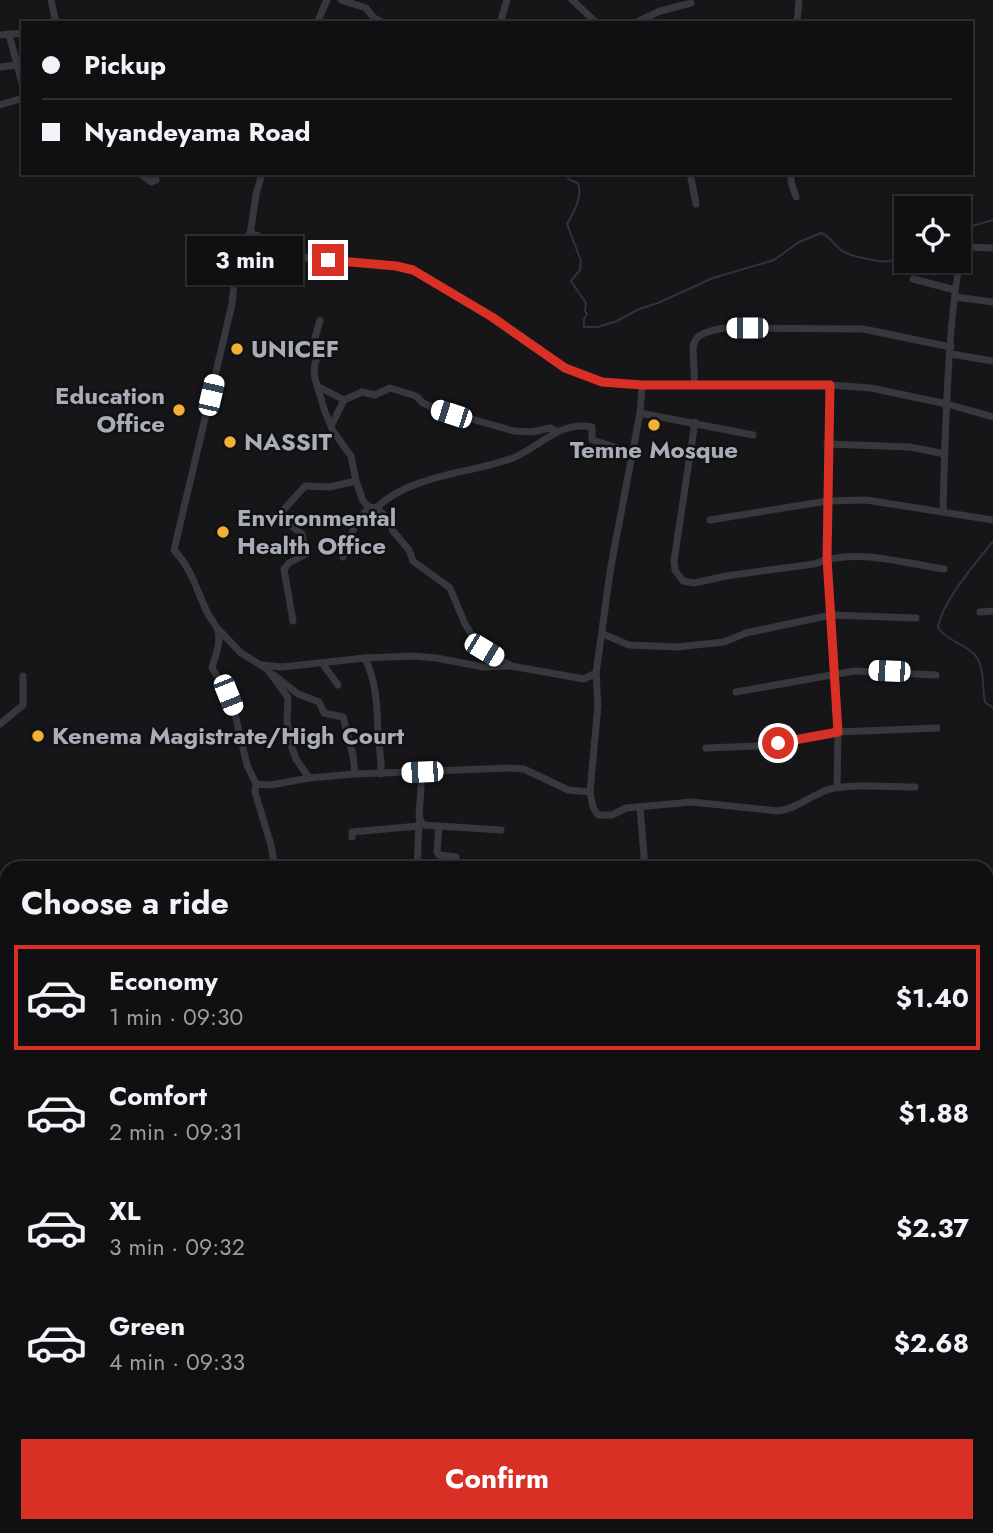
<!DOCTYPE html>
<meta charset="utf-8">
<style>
:root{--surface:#101012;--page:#1e1e20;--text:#f1f3f6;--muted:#9c9d9f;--line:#303032;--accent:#d93025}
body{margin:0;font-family:Jost,sans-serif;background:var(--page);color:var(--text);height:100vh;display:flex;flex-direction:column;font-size:26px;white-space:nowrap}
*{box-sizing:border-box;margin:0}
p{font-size:23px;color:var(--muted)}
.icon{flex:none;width:38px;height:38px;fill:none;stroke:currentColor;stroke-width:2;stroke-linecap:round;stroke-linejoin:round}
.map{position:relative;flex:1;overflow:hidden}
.panel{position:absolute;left:0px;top:861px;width:994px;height:672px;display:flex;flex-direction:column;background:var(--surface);border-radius:21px 21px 0 0;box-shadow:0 2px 5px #0004,0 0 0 2px var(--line)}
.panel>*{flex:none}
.hud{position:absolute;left:21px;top:21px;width:952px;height:154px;border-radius:0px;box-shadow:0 2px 5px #0004,0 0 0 2px var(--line);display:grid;align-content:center;height:154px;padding:0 21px;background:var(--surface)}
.tools{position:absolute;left:894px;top:196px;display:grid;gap:14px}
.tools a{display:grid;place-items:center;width:77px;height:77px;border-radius:0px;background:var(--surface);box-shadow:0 2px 5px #0004,0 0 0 2px var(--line);font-size:35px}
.end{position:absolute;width:32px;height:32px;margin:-16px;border:9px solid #d93025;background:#fff;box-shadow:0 0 0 4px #fff}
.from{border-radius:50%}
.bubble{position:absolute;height:49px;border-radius:0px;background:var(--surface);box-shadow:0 2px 5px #0004,0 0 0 2px var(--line);font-size:23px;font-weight:700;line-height:49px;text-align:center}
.car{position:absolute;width:21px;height:42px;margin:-21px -10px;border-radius:9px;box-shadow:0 0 5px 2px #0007;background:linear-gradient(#fff 24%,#345 0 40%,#fff 0 76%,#345 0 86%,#fff 0)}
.hud b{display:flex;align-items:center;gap:24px;height:66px;font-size:26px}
.hud b+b{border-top:2px solid var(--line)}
.hud i{width:18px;height:18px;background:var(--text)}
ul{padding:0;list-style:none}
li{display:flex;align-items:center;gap:21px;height:105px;margin:0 14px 10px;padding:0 7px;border:4px solid transparent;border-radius:0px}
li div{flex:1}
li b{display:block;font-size:26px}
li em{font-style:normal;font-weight:700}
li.current{border-color:var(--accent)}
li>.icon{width:63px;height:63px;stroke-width:1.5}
h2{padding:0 21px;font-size:32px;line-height:84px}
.action{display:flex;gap:14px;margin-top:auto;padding:14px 21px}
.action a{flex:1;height:80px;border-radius:0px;background:var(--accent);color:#fff;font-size:28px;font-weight:700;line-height:80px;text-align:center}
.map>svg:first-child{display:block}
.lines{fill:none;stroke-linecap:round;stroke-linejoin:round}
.stream{stroke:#2c353c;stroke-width:2}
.minor{stroke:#37383d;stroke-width:7}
.route{stroke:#d93025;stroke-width:9}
.poi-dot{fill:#f2b134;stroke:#111113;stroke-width:2.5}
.labels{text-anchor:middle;stroke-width:5;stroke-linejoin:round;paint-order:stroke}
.poi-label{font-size:24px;font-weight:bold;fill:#a8adb8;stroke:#111113;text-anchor:start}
</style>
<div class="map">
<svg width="993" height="1533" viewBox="0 0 993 1533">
<rect width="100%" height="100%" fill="#161618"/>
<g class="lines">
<g class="stream">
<path d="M 569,173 L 568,179 L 578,183 C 583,196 574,212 567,224 L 581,261 L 580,270 L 571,281 L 586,303 L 585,311 L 587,314 L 584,319 L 584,327 L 598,327 L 617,321 L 639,309 L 658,303 L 713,278 L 774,260 L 799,242 L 821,233 C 831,237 833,244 841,250 C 849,256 880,263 890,261 C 898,259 903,246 906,239"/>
<path d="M 959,225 L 972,226 L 993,220"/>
<path d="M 993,541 C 977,562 941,602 938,628 C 949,642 963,643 974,654 C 985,664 982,688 985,702 L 993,708"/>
</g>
<g class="minor">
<path d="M 51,0 L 56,23"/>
<path d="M 341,0 L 366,8 L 374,18 L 384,23"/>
<path d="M 572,0 L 597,23"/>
<path d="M 317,23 L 327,0"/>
<path d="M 500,23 L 507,0"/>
<path d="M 635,23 L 660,11 L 691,3"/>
<path d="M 797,23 L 799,0"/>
<path d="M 9,34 L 23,87"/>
<path d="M 0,35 L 23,33"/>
<path d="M 0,67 L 16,65"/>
<path d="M 0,105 L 23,98"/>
<path d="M 139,173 L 151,182 L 156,180 L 154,173"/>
<path d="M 690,173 L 696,204"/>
<path d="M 791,173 L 791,182 L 796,197"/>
<path d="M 250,235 L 256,195 L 262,173"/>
<path d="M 246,245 C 234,258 234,286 232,304 L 174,550 C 192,569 196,589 207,612 C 210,619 216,624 218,631 C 221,643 215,657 212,668 L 228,694 L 234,710 L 247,765 L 256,784 L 255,792 L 271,845 L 275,868"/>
<path d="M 259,247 L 261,241 L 258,236 L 253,234 L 247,236 L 245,242 L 251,249 L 259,247 L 282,254 L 308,258 L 396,266 L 413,270 L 492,317 L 565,368 L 602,382 L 642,385 L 829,385 L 871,388 L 947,404 L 993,417"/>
<path d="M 913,279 L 955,290"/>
<path d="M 955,297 L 993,302"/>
<path d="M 320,320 L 315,338 L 319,355 L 315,363 L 314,375 L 325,412 L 333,431 L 351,456 L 356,481"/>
<path d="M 951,354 L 993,361"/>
<path d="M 642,385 L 640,413 L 611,566 L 596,673 L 598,705 L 590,792 L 593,807 L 598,815 L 612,815 L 626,808 L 692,802 L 778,811 C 796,809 810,796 827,790 C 848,783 891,787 915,787"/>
<path d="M 694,385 C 697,348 679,335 725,328 L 863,329 L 951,347"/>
<path d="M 829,385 L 827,558 L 838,732 L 837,787"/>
<path d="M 319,387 L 344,400 L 332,424"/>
<path d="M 344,400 L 362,392 L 375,395 L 390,388 L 416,396 L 423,403 L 436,409 L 514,431 L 532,432 L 550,428 L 556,431"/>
<path d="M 640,413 L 753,435"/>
<path d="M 695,422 L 674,561 L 675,570 L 683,581 L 694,583 L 726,576 L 814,564 C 853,547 903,563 944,569"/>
<path d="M 827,444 L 910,447 L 945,454"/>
<path d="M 376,508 L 388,518 L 393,531 L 409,550 L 413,561 L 450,588 L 465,624 L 475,640 L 484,650 L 510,665"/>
<path d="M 943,512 C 944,473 948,266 967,247 L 993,248"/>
<path d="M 710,520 L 827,501 L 866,500 L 993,520"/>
<path d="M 343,557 L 355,525 L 369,507 L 376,508 C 412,474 469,474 513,458 C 540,447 560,420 592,427 L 592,440 L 631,452"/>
<path d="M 980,612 L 993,611"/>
<path d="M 293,621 L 284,569 L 289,563 L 306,554 L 302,534 L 278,516 L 305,486 L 330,487 L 356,481 L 363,501 L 369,507"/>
<path d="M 218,629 L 241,653 L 267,669 L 284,692 L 288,698 L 287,721 L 291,745 L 296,759 L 309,778"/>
<path d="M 603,634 L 629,645 L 677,647 L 724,642 L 746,633 L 831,615 L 916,618"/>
<path d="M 322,663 L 338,685"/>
<path d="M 261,665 L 282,667 L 365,658"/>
<path d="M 274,675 L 298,694 L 319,702 L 324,713 L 343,717 L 353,755 L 355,774"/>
<path d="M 736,692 L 854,671 L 936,675"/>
<path d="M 0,724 L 23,705 L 23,676"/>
<path d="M 706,748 L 757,746 L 838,732 L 937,728"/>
<path d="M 422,772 L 419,817 L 423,825 L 501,830"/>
<path d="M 381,774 C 382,760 379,748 378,735 C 377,708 377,683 365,658 L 413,656 L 436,658 L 484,667 L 511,666 L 584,679 L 596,673"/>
<path d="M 256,784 L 271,785 L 309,778 L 355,774 L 510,768 L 524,769 L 568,790 L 590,792"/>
<path d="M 640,807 L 645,868"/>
<path d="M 439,826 L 437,852 L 439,855 L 456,857 L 457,868"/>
<path d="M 352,837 L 352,832 L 419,826"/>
<path d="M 397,868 L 417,865"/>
<path d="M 417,868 L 419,823"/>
<path d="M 987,1104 L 993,1105"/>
<path d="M 987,1113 L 990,1120 L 987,1124"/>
</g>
</g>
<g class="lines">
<path class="route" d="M 328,260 L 396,266 L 413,270 L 492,317 L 565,368 L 602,382 L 642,385 L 830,385 L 827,558 L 838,732 L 778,743"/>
</g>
<g class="poi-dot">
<circle cx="237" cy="349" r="7"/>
<circle cx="179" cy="410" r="7"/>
<circle cx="654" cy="425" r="7"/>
<circle cx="230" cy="442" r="7"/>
<circle cx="223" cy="532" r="7"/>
<circle cx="38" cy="736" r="7"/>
</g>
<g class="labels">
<g class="poi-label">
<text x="251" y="357">UNICEF</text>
<text x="165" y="404" text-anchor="end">Education<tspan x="165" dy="28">Office</tspan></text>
<text x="244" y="450">NASSIT</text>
<text x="654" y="458" text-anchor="middle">Temne Mosque</text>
<text x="237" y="526">Environmental<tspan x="237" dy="28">Health Office</tspan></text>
<text x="52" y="744">Kenema Magistrate/High Court</text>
</g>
</g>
</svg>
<div class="tools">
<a><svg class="icon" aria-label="locate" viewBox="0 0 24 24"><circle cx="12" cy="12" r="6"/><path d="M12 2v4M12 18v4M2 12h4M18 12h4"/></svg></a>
</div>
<i class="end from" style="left:778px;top:743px"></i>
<i class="end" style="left:328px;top:260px"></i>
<div class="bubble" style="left:187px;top:236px;width:116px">3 min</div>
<i class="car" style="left:747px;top:328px;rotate:270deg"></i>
<i class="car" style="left:211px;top:395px;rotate:13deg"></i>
<i class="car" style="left:451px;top:414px;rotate:288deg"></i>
<i class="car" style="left:484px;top:650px;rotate:121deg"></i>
<i class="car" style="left:889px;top:671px;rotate:272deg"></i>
<i class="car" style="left:228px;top:695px;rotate:158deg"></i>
<i class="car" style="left:422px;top:772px;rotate:268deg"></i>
<div class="hud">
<b><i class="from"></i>Pickup</b>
<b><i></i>Nyandeyama Road</b>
</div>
<section class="panel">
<h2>Choose a ride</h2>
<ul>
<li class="current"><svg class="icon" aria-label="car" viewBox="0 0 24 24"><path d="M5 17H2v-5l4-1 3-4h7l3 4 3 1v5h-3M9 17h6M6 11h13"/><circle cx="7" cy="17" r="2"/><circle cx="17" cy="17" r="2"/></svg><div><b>Economy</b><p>1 min · 09:30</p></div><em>$1.40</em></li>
<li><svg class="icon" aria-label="car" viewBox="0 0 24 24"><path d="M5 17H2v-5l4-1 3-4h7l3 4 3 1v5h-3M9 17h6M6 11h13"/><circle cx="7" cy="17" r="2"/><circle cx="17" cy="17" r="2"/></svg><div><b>Comfort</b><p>2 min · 09:31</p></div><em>$1.88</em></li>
<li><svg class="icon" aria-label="car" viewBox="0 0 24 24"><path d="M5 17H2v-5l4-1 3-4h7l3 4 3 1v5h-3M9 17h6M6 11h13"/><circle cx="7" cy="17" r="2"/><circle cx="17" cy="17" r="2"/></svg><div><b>XL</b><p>3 min · 09:32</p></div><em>$2.37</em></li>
<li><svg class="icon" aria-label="car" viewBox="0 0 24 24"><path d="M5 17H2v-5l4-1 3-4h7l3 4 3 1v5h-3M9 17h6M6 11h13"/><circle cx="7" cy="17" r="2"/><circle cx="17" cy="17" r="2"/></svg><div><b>Green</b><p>4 min · 09:33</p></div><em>$2.68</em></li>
</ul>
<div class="action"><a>Confirm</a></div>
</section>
</div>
